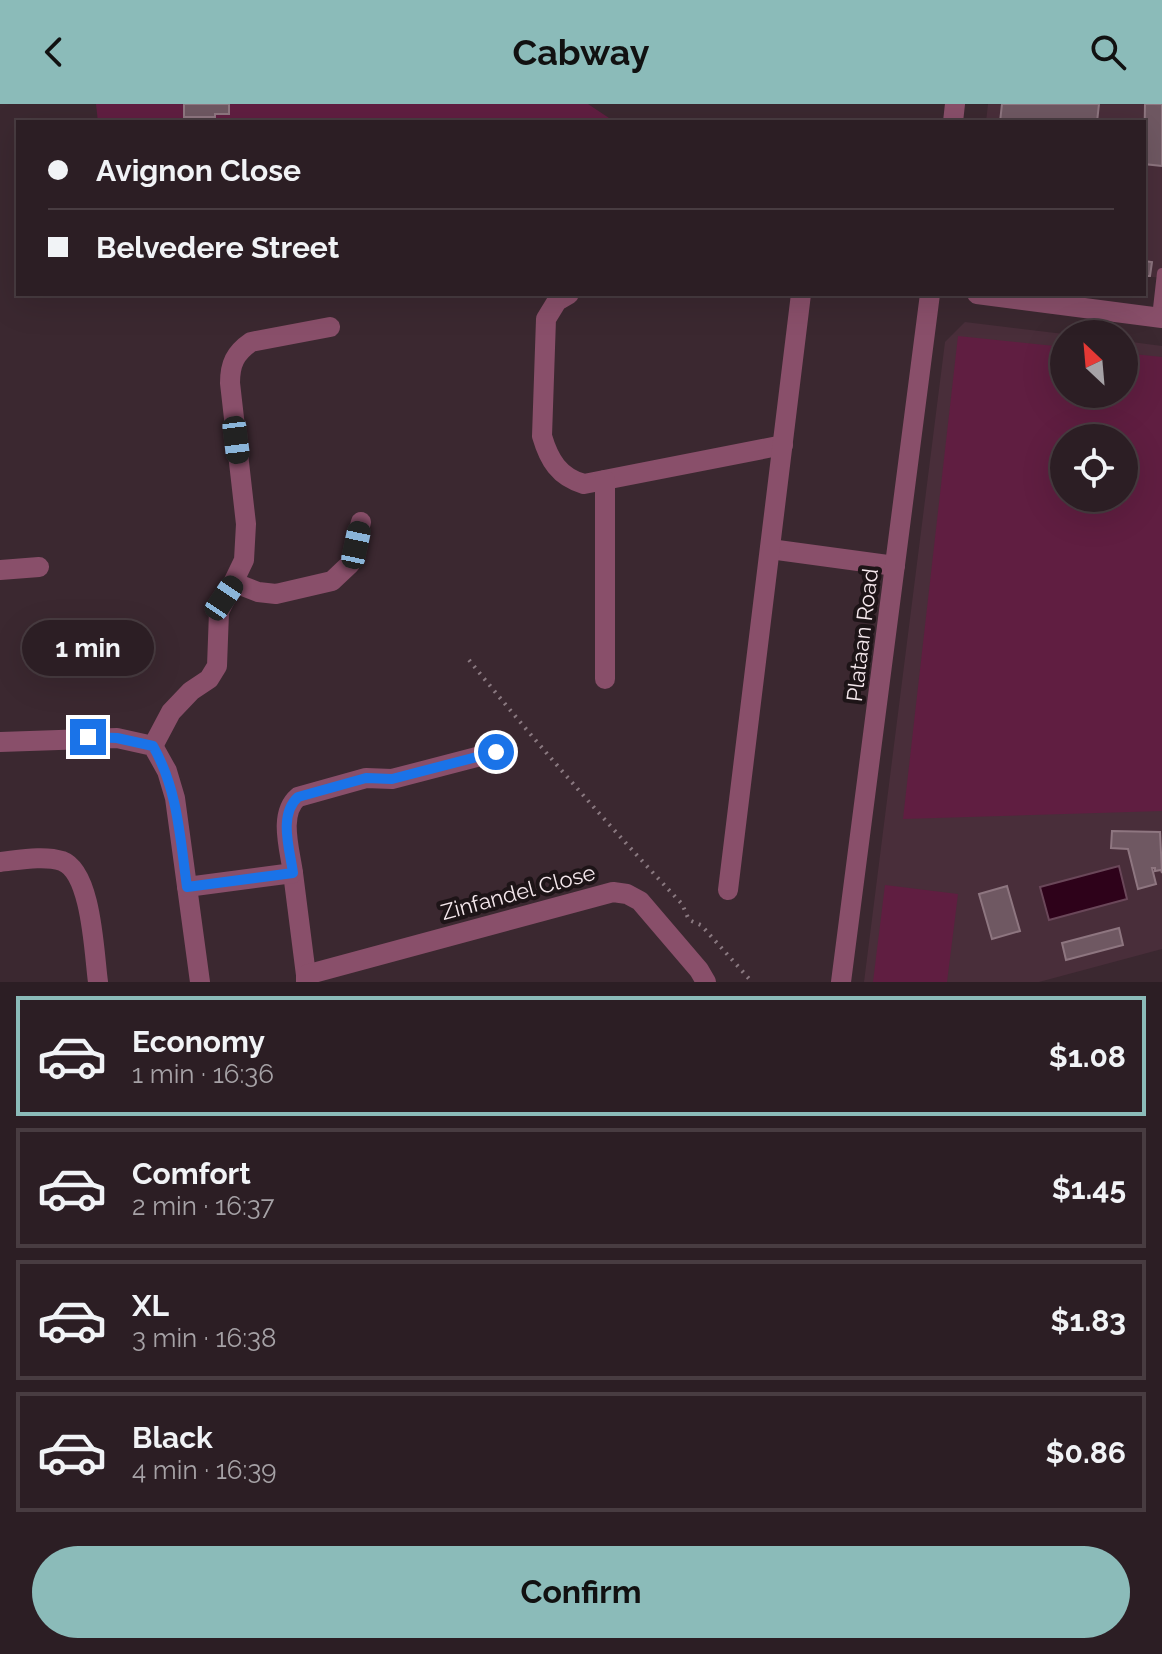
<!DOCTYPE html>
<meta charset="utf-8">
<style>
:root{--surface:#2c1e24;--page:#382b31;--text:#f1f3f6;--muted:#a6a2a6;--line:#483c41;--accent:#8bbbb9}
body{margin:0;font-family:Raleway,sans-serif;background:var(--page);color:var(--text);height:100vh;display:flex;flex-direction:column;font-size:30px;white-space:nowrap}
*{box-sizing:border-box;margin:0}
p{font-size:26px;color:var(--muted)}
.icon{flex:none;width:44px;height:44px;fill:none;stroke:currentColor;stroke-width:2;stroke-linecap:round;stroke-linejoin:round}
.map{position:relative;height:878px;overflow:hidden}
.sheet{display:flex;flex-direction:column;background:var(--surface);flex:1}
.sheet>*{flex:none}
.banner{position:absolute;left:16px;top:16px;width:1130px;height:176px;border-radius:0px;box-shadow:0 8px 32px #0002,0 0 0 2px var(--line);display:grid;align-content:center;height:176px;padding:0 32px;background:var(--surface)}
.needle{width:52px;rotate:334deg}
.tools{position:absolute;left:1050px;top:216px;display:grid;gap:16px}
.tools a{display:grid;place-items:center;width:88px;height:88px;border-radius:50%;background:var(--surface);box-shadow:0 8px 32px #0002,0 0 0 2px var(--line);font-size:40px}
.end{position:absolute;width:36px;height:36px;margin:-18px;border:10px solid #1a73e8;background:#fff;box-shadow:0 0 0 4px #fff}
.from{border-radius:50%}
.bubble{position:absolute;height:56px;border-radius:28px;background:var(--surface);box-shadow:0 8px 32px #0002,0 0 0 2px var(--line);font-size:26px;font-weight:700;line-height:56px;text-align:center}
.car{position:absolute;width:24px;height:48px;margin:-24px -12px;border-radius:10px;box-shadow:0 0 6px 2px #0007;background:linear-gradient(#222 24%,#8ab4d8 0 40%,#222 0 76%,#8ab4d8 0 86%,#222 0)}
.banner b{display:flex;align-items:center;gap:28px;height:76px;font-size:30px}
.banner b+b{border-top:2px solid var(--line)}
.banner i{width:20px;height:20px;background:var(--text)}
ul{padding:14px 0 0;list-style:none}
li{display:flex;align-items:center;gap:24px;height:120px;margin:0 16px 12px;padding:0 16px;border:4px solid var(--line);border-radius:0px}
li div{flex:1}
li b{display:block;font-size:30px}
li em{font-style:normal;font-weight:700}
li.current{border-color:var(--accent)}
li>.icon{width:72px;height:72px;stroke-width:1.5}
.button{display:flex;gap:16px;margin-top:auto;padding:16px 32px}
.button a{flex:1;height:92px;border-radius:48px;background:var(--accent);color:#111;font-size:32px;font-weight:700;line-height:92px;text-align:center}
header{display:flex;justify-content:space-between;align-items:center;height:104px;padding:0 32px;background:var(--accent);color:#111;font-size:36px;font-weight:700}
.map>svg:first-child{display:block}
.built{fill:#492e3a;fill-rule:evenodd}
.green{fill:#601e41;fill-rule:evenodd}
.water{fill:#2e021a;stroke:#6a4759;stroke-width:2}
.building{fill:#6f5862;stroke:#8e7680;stroke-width:2}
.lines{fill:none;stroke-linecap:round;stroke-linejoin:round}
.path{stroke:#8a7980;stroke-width:4;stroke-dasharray:2 6;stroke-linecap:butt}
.lane{stroke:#894f6a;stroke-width:10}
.street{stroke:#894f6a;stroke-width:20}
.route{stroke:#1a73e8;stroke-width:10}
.labels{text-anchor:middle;stroke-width:8;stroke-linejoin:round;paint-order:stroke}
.street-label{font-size:22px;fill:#f5e8ed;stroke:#1d1417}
</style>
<header><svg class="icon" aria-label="back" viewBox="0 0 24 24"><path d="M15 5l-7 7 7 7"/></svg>Cabway<svg class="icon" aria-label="search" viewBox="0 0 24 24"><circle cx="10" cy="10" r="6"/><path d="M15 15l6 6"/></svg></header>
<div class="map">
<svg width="1162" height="878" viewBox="0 0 1162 878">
<rect width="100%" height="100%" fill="#3b2830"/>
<g class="built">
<path d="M 988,0 L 1162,0 L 1162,174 L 1144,172 L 1144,18 L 986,18 Z"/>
<path d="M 965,218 L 1064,230 L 1064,290 L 1124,290 L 1124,237 L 1162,242 L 1162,845 L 1039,878 L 864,878 L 945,238 ZM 1064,334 L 1124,334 L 1124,394 L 1064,394 Z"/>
</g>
<g class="green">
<path d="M 96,0 L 588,0 L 615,18 L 98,18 Z"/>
<path d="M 958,232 L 1064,243 L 1064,290 L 1124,290 L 1124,249 L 1162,253 L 1162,707 L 903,715 ZM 1124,334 L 1124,394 L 1064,394 L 1064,334 Z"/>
<path d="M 885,781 L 958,790 L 947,878 L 873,878 Z"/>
</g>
<path class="water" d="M 1119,762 L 1127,795 L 1049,816 L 1040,783 Z"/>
<g class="building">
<path d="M 184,0 L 229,0 L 229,10 L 215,10 L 215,13 L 184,13 Z"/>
<path d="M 1002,0 L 1099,0 L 1097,18 L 1000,18 Z"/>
<path d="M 1145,0 L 1162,0 L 1162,62 L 1144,60 Z"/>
<path d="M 1144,157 L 1152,158 L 1150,172 L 1144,172 Z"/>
<path d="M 1112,727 L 1160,728 L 1162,769 L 1161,766 L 1155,767 L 1155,764 L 1152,764 L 1156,780 L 1138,785 L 1128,745 L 1111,744 Z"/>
<path d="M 1007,782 L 1020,827 L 992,835 L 979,790 Z"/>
<path d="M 1119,824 L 1123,841 L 1066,856 L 1062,839 Z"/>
</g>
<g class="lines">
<path class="path" d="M 469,556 C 537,640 608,721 682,800 L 689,816 L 701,821 L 752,878"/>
<path class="lane" d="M 1157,213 L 1162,169"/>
<g class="street">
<path d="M 953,18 L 955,0"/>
<path d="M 569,190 L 557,197 L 546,215 L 542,332 C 549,356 559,373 584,380 L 783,341"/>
<path d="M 977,190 L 1162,214"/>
<path d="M 770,445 L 895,462"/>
<path d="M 0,466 L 39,463"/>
<path d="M 235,479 L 258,488 L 276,490 L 332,477 L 350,460 L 361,418"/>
<path d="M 605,575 L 605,376"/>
<path d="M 0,638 L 117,634 L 153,642 L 167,667 L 175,694 L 200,878"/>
<path d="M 153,642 L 171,608 L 191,587 L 209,575 L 217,562 L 219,508 L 244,456 L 246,420 L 230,279 C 230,260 235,249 251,238 L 330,223"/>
<path d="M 0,758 C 19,756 44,751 62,757 C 92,768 94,850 98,878"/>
<path d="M 293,769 L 306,871"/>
<path d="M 187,783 L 293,769 C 290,746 278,710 298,693 L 366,674 L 392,675 L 496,648"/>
<path d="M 728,786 L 801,190"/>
<path d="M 306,878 L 306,871 L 613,788 L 627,790 L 640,797 L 699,866 L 706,878"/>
<path d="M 841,878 L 930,190"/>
</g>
</g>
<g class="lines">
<path class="route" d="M 88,633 L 117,634 L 153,642 C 178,686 180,734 187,783 L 293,769 C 290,746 278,711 298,693 L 366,674 L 392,675 L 496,648"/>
</g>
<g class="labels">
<g class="street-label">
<text transform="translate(862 531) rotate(-83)" y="8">Plataan Road</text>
<text transform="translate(518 788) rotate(-15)" y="8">Zinfandel Close</text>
</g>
</g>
</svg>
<div class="tools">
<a><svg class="needle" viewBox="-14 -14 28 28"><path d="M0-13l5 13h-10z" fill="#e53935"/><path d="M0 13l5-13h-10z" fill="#a6a2a6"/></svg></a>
<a><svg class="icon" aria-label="locate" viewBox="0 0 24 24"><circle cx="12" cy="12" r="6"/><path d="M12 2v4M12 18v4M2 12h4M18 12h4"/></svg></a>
</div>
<i class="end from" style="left:496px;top:648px"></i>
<i class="end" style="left:88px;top:633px"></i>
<div class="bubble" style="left:22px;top:516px;width:132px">1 min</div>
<i class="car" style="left:236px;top:336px;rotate:173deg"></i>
<i class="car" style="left:356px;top:441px;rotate:12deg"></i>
<i class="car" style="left:224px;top:494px;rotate:34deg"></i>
<div class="banner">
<b><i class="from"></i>Avignon Close</b>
<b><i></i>Belvedere Street</b>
</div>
</div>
<section class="sheet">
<ul>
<li class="current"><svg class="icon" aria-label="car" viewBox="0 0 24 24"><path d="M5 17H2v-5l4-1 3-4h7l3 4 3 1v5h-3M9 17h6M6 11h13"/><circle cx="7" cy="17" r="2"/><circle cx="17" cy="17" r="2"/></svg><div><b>Economy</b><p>1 min · 16:36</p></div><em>$1.08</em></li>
<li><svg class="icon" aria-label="car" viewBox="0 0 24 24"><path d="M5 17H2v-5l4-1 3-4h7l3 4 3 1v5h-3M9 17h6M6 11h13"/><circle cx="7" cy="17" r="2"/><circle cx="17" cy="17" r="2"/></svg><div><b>Comfort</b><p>2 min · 16:37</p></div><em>$1.45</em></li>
<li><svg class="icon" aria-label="car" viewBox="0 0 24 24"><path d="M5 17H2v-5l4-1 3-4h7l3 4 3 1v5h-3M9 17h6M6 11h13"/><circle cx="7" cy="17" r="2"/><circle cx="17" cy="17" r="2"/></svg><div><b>XL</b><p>3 min · 16:38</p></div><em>$1.83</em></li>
<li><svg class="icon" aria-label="car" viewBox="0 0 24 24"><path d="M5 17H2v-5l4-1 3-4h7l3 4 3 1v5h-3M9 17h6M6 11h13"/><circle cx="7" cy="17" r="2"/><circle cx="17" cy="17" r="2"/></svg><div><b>Black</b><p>4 min · 16:39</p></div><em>$0.86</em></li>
</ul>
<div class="button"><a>Confirm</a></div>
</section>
